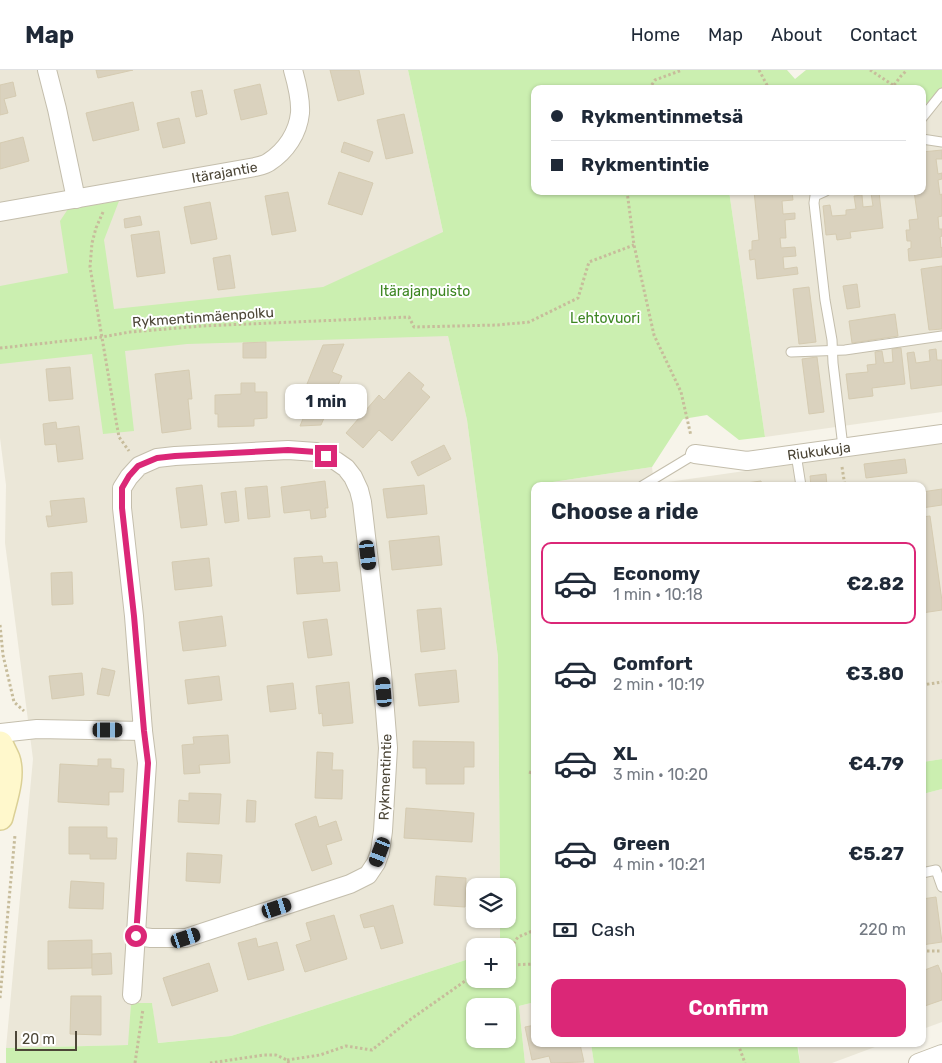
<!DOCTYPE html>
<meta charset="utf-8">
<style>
:root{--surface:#fff;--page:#f6f6f7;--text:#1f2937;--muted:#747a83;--line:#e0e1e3;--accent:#db2777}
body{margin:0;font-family:Rubik,sans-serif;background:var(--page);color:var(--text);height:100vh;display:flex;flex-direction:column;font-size:19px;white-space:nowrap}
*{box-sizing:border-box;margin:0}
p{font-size:16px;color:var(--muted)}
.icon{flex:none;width:28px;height:28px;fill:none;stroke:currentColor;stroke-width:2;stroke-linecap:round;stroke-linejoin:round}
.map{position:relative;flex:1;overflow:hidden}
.sheet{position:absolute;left:531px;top:412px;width:395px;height:565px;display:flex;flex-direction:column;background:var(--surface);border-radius:10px;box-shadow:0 1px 4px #0004}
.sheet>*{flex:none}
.guide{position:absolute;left:531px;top:15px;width:395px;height:110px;border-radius:10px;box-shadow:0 1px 4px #0004;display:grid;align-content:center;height:110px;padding:0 20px;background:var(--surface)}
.tools{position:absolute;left:466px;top:808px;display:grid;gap:10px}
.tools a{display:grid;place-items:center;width:50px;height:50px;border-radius:10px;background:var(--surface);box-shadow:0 1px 4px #0004;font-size:25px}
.scale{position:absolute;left:15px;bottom:12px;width:62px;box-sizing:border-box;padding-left:5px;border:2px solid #4c4637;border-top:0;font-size:14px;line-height:18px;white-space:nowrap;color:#4c4637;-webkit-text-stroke:4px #fff;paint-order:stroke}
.end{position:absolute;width:22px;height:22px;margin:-11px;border:6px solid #db2777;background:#fff;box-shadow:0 0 0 2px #fff}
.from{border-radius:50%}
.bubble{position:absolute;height:35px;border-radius:10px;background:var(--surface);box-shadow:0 1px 4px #0004;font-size:16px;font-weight:700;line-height:35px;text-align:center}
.car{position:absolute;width:15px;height:30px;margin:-15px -8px;border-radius:6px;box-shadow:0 0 4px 1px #0007;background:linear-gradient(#222 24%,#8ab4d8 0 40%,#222 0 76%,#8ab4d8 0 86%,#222 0)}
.guide b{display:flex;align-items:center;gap:18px;height:48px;font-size:19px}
.guide b+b{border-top:1px solid var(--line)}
.guide i{width:12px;height:12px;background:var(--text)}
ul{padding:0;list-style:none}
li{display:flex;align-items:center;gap:15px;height:82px;margin:0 10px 8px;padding:0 10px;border:2px solid transparent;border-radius:10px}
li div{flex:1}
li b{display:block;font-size:19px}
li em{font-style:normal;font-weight:700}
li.active{border-color:var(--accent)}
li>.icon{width:45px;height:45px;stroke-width:1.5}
h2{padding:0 20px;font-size:22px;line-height:60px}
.pay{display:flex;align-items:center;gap:12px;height:55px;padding:0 20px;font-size:19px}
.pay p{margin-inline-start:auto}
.button{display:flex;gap:10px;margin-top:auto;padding:10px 20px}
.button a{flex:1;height:58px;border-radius:10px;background:var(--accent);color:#fff;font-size:20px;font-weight:700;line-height:58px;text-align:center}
header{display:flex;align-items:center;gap:30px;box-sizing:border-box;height:70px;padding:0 25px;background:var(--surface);border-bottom:1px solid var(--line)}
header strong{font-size:24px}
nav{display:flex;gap:28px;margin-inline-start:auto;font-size:18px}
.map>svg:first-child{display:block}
.residential{fill:#ebe7d8}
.green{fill:#cbefb0;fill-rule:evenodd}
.building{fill:#dad2be;stroke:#d5cbb1}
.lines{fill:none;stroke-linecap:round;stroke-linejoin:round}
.lane-casing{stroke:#c4beac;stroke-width:11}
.street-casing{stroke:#c4beac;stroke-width:20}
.secondary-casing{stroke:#dbd096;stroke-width:28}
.path{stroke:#c7bc9b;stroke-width:3;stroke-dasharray:2.5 2.5;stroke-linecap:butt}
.lane{stroke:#fff;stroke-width:9}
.street{stroke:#fff;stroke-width:18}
.secondary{stroke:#fff8cc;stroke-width:25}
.route{stroke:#db2777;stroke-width:6}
.labels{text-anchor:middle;stroke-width:4;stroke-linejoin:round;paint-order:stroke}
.street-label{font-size:14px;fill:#4c4637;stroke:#fff}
.park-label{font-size:14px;fill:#3d8622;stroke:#fff}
</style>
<header>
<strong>Map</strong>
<nav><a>Home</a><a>Map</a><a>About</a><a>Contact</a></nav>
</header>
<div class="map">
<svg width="942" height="993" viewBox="0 0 942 993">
<rect width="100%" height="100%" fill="#f7f4ea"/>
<g class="residential">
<path d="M 0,0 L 408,0 L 443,162 L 448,266 L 467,350 L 498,587 L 500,816 L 475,816 L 475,849 L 500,849 L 500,876 L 475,876 L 475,887 L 231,966 L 157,973 L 152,933 L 131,934 L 129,975 L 6,978 L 33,689 L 5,473 L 6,415 L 0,368 Z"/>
<path d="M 942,20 L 942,342 L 765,367 L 729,121 L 922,121 L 923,36 Z"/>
<path d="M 942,373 L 942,689 L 923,692 L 922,416 L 547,416 L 546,413 L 652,397 L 654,414 Z"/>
<path d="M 942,719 L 942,952 L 923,959 L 923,724 Z"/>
<path d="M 535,932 L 535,974 L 591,974 L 594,993 L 525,993 L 519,936 Z"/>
<path d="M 798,974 L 883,974 L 832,993 L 800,993 Z"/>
</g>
<g class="green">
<path d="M 408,0 L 787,0 L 795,9 L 806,0 L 942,0 L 942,20 L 923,36 L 922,19 L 535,19 L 535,121 L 729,121 L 765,367 L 739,370 L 707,345 L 683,349 L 652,397 L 546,413 L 547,416 L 535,416 L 535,932 L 519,936 L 525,993 L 6,993 L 6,978 L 128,975 L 131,933 L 152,933 L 158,973 L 231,966 L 475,887 L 475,909 L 508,909 L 508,876 L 500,876 L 500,849 L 508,849 L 508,816 L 500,816 L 498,587 L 467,350 L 448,266 L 187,274 L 125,281 L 134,361 L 103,364 L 92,284 L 0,294 L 0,216 L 68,203 L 60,151 L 68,139 L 119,131 L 104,170 L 114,239 L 323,217 L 443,162 ZM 475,936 L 508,936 L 508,969 L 475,969 Z"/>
<path d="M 942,689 L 942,719 L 923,724 L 923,692 Z"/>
<path d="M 591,974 L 797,974 L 800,993 L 594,993 Z"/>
</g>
<g class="building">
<path d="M 96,0 L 133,0 L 98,8 Z"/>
<path d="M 330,0 L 359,0 L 364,24 L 338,31 Z"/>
<path d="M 13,12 L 16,26 L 4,29 L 8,43 L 0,45 L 0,15 Z"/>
<path d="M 260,14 L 267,44 L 241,50 L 234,20 Z"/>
<path d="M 202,20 L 207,44 L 196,47 L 191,22 Z"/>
<path d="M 133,32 L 139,60 L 93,71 L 86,43 Z"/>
<path d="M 404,44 L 413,83 L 386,89 L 377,50 Z"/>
<path d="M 179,48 L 185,73 L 163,78 L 157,53 Z"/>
<path d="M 23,67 L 29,91 L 0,99 L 0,73 Z"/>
<path d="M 344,72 L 373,82 L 369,92 L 341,82 Z"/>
<path d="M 942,80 L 942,89 L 936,89 L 938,104 L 942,103 L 942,109 L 938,110 L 940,125 L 942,124 L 942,146 L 938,147 L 939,159 L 942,159 L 942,166 L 940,167 L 941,178 L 942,177 L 942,187 L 909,191 L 908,179 L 911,178 L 911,171 L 907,171 L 906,160 L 910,160 L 909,150 L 918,149 L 914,121 L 922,121 L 922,82 Z"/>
<path d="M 339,102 L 373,113 L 362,145 L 328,134 Z"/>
<path d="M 754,121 L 780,121 L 780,123 L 792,122 L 793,130 L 782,131 L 783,144 L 795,143 L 795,149 L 785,150 L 786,168 L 780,168 L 781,178 L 795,177 L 796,186 L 783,187 L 784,199 L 797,197 L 798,204 L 757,209 L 755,189 L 750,190 L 749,180 L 752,180 L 752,171 L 759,170 Z"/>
<path d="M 288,122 L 296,161 L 272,165 L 265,126 Z"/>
<path d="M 879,122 L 883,158 L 850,162 L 851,168 L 837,170 L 836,164 L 826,165 L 823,136 L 830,135 L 832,146 L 846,145 L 846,140 L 856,139 L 854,126 L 862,125 L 863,137 L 873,136 L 871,123 Z"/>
<path d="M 210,132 L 217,169 L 191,174 L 184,137 Z"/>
<path d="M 140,146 L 142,155 L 125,158 L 124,149 Z"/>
<path d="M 159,161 L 165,203 L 137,207 L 131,165 Z"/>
<path d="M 230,185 L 235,218 L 218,220 L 213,188 Z"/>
<path d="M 942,196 L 942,259 L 929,260 L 921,199 Z"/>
<path d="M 857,214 L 860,237 L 847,239 L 843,216 Z"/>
<path d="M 809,217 L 816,272 L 799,274 L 793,219 Z"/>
<path d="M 895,244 L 898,266 L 852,273 L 849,251 Z"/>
<path d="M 266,272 L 266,288 L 243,288 L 243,273 Z"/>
<path d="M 344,274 L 332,302 L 342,306 L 321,355 L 300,356 L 307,339 L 298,336 L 323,275 Z"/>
<path d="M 901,278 L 905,314 L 872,318 L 873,326 L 849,329 L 846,304 L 868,302 L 867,295 L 876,294 L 875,282 L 882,281 L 884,293 L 893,292 L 892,279 Z"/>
<path d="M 936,279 L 937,290 L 942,290 L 942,315 L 911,319 L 907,283 L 914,282 L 916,293 L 930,291 L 929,280 Z"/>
<path d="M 817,287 L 824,342 L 809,344 L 802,289 Z"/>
<path d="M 70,297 L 73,329 L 49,331 L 46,299 Z"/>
<path d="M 189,300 L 192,329 L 188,329 L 191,359 L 162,363 L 155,304 Z"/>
<path d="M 409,302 L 424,315 L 421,319 L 430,327 L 392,371 L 379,360 L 363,378 L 346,363 L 379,325 L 384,330 Z"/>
<path d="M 241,313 L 255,313 L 255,322 L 267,322 L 267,348 L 254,349 L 254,356 L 218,357 L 218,344 L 215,344 L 215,325 L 241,324 Z"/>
<path d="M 56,352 L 57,359 L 79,356 L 83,389 L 58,392 L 56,374 L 45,375 L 43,354 Z"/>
<path d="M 444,375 L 451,389 L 418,406 L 411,392 Z"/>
<path d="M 905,389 L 907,403 L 866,408 L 864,394 Z"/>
<path d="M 826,404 L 827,416 L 811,416 L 810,406 Z"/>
<path d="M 325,411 L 328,438 L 325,438 L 326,447 L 311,449 L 310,440 L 284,443 L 281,417 Z"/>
<path d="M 761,411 L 762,416 L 724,416 Z"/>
<path d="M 202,415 L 207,455 L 181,458 L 176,418 Z"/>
<path d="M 424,415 L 427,444 L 387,448 L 383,419 Z"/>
<path d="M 267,416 L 270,447 L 248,449 L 245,418 Z"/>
<path d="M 942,419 L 942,435 L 922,438 L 922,422 Z"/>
<path d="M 236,421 L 239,451 L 225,453 L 221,423 Z"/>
<path d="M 84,428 L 87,452 L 48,457 L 46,446 L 52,446 L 50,431 Z"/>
<path d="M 930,446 L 942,531 L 942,540 L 922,543 L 922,447 Z"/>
<path d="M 439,466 L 442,495 L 392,500 L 389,471 Z"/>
<path d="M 322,486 L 323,493 L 337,492 L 340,521 L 297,524 L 294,488 Z"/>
<path d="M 209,488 L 212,516 L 175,520 L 172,492 Z"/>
<path d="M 72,502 L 73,534 L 52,535 L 51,503 Z"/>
<path d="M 441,538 L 445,579 L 421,582 L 417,540 Z"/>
<path d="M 222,546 L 226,576 L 183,581 L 179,552 Z"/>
<path d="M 327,549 L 332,585 L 308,588 L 303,552 Z"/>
<path d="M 102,598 L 115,601 L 109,626 L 97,624 Z"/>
<path d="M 456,600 L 459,632 L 419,636 L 415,604 Z"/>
<path d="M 82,603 L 84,625 L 52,629 L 49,606 Z"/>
<path d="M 219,606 L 222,630 L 188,634 L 185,610 Z"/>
<path d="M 349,612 L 353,653 L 323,656 L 322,643 L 319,644 L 316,616 Z"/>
<path d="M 293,613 L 296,639 L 270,642 L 267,616 Z"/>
<path d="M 228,665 L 230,693 L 199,695 L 200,703 L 184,704 L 182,675 L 194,674 L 193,667 Z"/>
<path d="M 413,671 L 474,672 L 474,697 L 464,697 L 464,714 L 426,714 L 426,698 L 413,698 Z"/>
<path d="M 317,682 L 333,683 L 332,700 L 343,700 L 342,729 L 315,728 Z"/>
<path d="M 98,689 L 111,689 L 111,698 L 124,699 L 123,722 L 109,722 L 109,735 L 58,732 L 60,694 L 98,696 Z"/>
<path d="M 189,723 L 221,724 L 219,754 L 178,752 L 179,730 L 189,731 Z"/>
<path d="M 247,730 L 256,731 L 255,752 L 246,752 Z"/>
<path d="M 406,738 L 474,743 L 472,772 L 404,768 Z"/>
<path d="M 316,746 L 319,757 L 336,751 L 342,770 L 326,775 L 332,794 L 312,801 L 295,754 Z"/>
<path d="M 69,757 L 107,757 L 107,768 L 117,768 L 116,789 L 90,789 L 90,784 L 69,784 Z"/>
<path d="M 187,783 L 222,785 L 220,813 L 186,811 Z"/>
<path d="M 436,806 L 466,808 L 465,837 L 434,835 Z"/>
<path d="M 71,811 L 104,813 L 103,839 L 69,838 Z"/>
<path d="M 936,827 L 942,872 L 922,875 L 922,829 Z"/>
<path d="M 393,835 L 403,873 L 381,879 L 374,856 L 364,858 L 360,845 Z"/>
<path d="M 334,845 L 347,889 L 305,902 L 296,875 L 311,870 L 306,853 Z"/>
<path d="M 256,868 L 258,877 L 277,872 L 284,900 L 248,910 L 238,873 Z"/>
<path d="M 92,870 L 92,898 L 48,899 L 48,871 Z"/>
<path d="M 111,883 L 112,904 L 92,905 L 92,884 Z"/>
<path d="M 209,893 L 218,921 L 172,936 L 163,908 Z"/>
<path d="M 938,895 L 942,905 L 942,930 L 922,937 L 922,901 Z"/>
<path d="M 71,926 L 101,926 L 101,965 L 70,964 Z"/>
<path d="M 535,955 L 535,974 L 580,974 L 584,992 L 551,993 L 549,986 L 532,990 L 525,957 Z"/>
</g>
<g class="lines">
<defs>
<g id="lane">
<path d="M 922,48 L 942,23"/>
<path d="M 922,69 L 942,72"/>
<path d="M 826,121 L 815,126 L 814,133 L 825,230 L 832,270 L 833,293 L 843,377"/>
<path d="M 791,282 L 845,280 L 942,266"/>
<path d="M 796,384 L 801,416"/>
<path d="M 642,416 L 695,384"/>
<path d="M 922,803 L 936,800 L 942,817"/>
</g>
<g id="street">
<path d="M 47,0 L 57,39 L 76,129"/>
<path id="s1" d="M 0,142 L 255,97 C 259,96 265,95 269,92 C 286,81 298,63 300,43 C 301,29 297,14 293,0"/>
<path id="s2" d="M 695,384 L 747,391 L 942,364"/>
<path d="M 0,663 L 37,659 L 143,661 L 134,546 L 122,438 L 122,418 L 129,407 L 139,396 L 157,388 L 175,386 L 288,380 L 316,382 L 336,391 L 346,398 L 353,407 L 359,420 L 362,432 L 382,603 L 388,678 L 383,761 L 380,782 L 376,793 L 368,805 L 350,814 L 186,868 L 151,868 L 136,866"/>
<path d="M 132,925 L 147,693 L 143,661"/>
<path d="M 918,993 L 942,984"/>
</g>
<path id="secondary" d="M 0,674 C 2,679 5,684 7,689 C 13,706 4,730 0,747"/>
</defs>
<use href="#lane" class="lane-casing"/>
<use href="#street" class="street-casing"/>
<use href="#secondary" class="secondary-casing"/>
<g class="path">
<path d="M 759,0 L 769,19"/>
<path d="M 870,0 L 899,19"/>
<path d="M 649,19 L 655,10 L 682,0"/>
<path d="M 891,19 L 901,6 L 907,0"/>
<path d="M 627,121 L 634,175 L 654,265 L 681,322 L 691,366"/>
<path d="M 103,142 L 96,158 L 92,173 L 90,197 L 117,356 L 119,367 L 129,381"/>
<path d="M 0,278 L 102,267 L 130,262 L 202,256 L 409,247 L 414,257 L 498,255 L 529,252 L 578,228 L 589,192 L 634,175"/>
<path d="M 842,397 L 845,416"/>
<path d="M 0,555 L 3,585 L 14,632 L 24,641"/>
<path d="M 922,615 L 942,612"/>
<path d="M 529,702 L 535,704"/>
<path d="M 922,881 L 942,881"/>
<path d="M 508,882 L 518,867 L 535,860"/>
<path d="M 508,895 L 535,894"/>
<path d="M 0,928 L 15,765"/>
<path d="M 738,974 L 745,993"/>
<path d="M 287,990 L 320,985 L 346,976 L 372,980 L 411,949 L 475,904"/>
<path d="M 135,993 L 143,939"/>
<path d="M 210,993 L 264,985 L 276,985 L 287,990 L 289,993"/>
</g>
<use href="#lane" class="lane"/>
<use href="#street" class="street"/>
<use href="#secondary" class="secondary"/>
</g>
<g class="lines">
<path class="route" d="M 136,866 L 148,693 L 144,661 L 134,546 L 122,438 L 122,418 L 129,406 L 138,396 L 157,388 L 175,386 L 288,380 L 316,382 L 326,386"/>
</g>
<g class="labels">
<g class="street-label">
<text dy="5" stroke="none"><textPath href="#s1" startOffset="228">Itärajantie</textPath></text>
<text transform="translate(203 247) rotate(-4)" y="5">Rykmentinmäenpolku</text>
<text dy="5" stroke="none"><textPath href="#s2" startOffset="125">Riukukuja</textPath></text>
<text transform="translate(385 707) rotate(-88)" y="5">Rykmentintie</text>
</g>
<g class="park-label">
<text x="425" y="226">Itärajanpuisto</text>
<text x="605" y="253">Lehtovuori</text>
</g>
</g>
</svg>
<div class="tools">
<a><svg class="icon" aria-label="layers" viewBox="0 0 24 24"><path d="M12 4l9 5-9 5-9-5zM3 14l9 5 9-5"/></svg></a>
<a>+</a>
<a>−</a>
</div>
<div class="scale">20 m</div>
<i class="end from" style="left:136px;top:866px"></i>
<i class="end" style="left:326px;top:386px"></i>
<div class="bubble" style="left:285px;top:314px;width:82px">1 min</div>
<i class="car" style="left:368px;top:485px;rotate:173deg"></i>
<i class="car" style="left:384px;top:622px;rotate:355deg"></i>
<i class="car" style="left:108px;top:660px;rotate:90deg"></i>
<i class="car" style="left:380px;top:782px;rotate:201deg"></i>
<i class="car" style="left:277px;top:838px;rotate:72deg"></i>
<i class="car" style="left:186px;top:868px;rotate:72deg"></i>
<div class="guide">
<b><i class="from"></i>Rykmentinmetsä</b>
<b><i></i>Rykmentintie</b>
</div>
<section class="sheet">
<h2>Choose a ride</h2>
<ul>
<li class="active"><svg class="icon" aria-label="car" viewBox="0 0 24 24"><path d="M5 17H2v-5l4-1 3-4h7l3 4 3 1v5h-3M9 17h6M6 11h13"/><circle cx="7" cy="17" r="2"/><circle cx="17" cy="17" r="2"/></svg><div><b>Economy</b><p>1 min · 10:18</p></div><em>€2.82</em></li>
<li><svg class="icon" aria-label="car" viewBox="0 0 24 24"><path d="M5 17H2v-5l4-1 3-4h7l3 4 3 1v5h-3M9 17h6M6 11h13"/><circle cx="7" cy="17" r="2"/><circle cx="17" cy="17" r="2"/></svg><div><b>Comfort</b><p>2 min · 10:19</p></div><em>€3.80</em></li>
<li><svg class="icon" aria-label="car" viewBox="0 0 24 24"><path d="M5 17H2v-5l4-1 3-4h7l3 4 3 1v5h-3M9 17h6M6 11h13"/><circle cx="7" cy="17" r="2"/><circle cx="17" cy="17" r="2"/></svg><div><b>XL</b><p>3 min · 10:20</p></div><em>€4.79</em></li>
<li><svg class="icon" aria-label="car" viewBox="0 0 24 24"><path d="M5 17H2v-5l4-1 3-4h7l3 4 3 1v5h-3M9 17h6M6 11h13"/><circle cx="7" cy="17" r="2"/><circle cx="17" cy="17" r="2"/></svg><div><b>Green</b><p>4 min · 10:21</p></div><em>€5.27</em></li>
</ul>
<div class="pay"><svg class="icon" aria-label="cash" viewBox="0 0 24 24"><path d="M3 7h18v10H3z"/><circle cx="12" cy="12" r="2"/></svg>Cash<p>220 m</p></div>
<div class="button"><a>Confirm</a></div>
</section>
</div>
